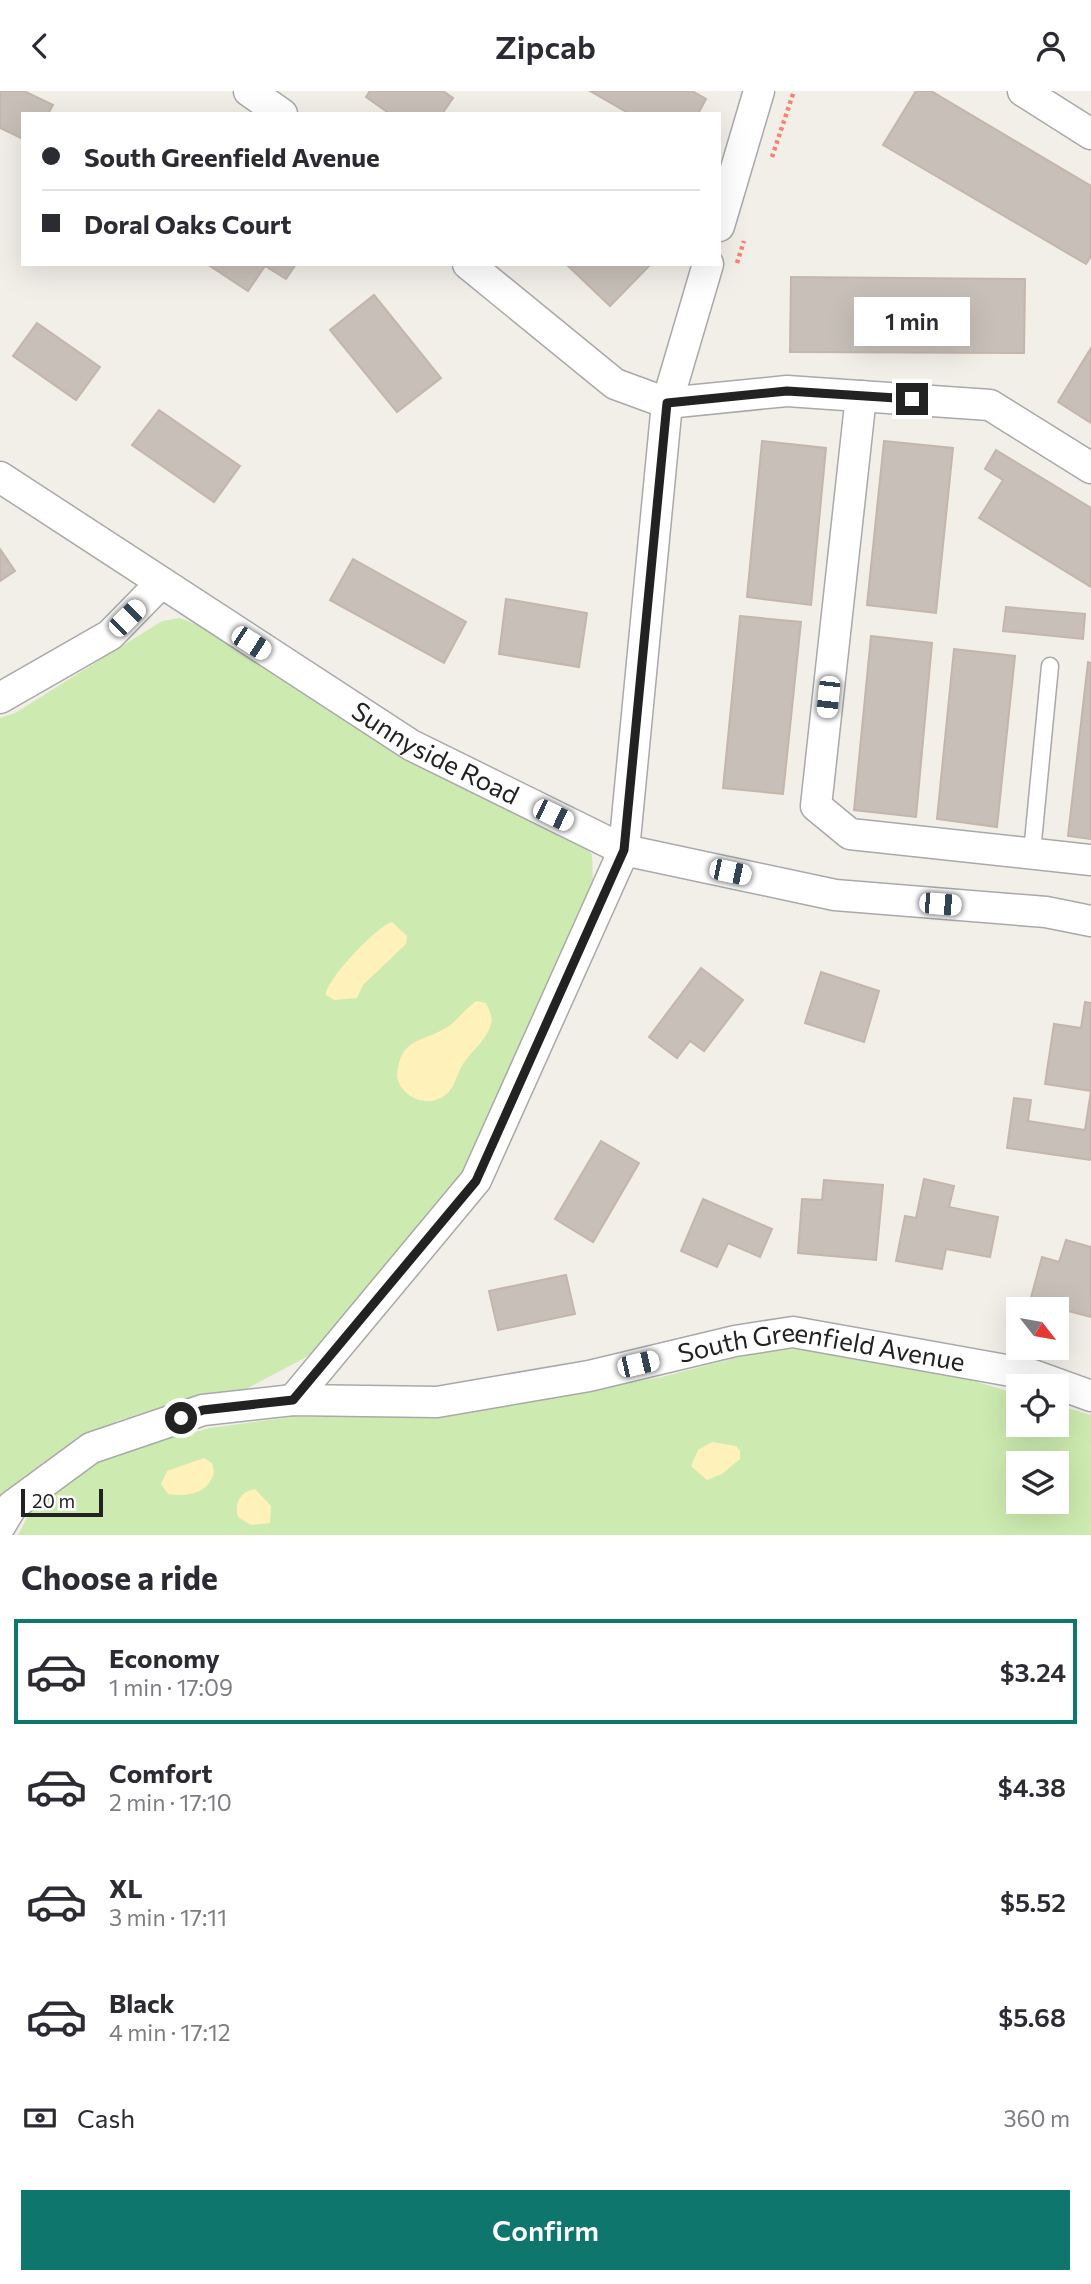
<!DOCTYPE html>
<meta charset="utf-8">
<style>
:root{--surface:#fff;--page:#f2f2f3;--text:#2b2b33;--muted:#7c7c81;--line:#e1e1e2;--accent:#0f766e}
body{margin:0;font-family:Commissioner,sans-serif;background:var(--page);color:var(--text);height:100vh;display:flex;flex-direction:column;font-size:26px;white-space:nowrap}
*{box-sizing:border-box;margin:0}
p{font-size:23px;color:var(--muted)}
.icon{flex:none;width:38px;height:38px;fill:none;stroke:currentColor;stroke-width:2;stroke-linecap:round;stroke-linejoin:round}
.map{position:relative;height:1444px;overflow:hidden}
.drawer{display:flex;flex-direction:column;background:var(--surface);flex:1}
.drawer>*{flex:none}
.guide{position:absolute;left:21px;top:21px;width:700px;height:154px;border-radius:0px;box-shadow:0 7px 28px #0002;display:grid;align-content:center;height:154px;padding:0 21px;background:var(--surface)}
.needle{width:46px;rotate:121deg}
.tools{position:absolute;left:1006px;top:1206px;display:grid;gap:14px}
.tools a{display:grid;place-items:center;width:63px;height:63px;border-radius:0px;background:var(--surface);box-shadow:0 7px 28px #0002;font-size:35px}
.scale{position:absolute;left:21px;bottom:18px;width:82px;box-sizing:border-box;padding-left:7px;border:4px solid #222;border-top:0;font-size:19px;line-height:24px;white-space:nowrap;color:#222;-webkit-text-stroke:5px #fff;paint-order:stroke}
.end{position:absolute;width:32px;height:32px;margin:-16px;border:9px solid #222;background:#fff;box-shadow:0 0 0 4px #fff}
.from{border-radius:50%}
.bubble{position:absolute;height:49px;border-radius:0px;background:var(--surface);box-shadow:0 7px 28px #0002;font-size:23px;font-weight:600;line-height:49px;text-align:center}
.car{position:absolute;width:21px;height:42px;margin:-21px -10px;border-radius:9px;box-shadow:0 0 5px 2px #0007;background:linear-gradient(#fff 24%,#345 0 40%,#fff 0 76%,#345 0 86%,#fff 0)}
.guide b{display:flex;align-items:center;gap:24px;height:66px;font-size:26px}
.guide b+b{border-top:2px solid var(--line)}
.guide i{width:18px;height:18px;background:var(--text)}
ul{padding:0;list-style:none}
li{display:flex;align-items:center;gap:21px;height:105px;margin:0 14px 10px;padding:0 7px;border:4px solid transparent;border-radius:0px}
li div{flex:1}
li b{display:block;font-size:26px}
li em{font-style:normal;font-weight:600}
li.on{border-color:var(--accent)}
li>.icon{width:63px;height:63px;stroke-width:1.5}
h2{padding:0 21px;font-size:32px;line-height:84px}
.pay{display:flex;align-items:center;gap:18px;height:77px;padding:0 21px;font-size:26px}
.pay p{margin-inline-start:auto}
.button{display:flex;gap:14px;margin-top:auto;padding:14px 21px}
.button a{flex:1;height:80px;border-radius:0px;background:var(--accent);color:#fff;font-size:28px;font-weight:600;line-height:80px;text-align:center}
header{display:flex;justify-content:space-between;align-items:center;height:91px;padding:0 21px;background:var(--surface);font-size:32px;font-weight:600}
.map>svg:first-child{display:block}
.grass{fill:#cdebb0;fill-rule:evenodd}
.sand{fill:#fff1ba}
.building{fill:#c7bfb8;stroke:#c4b6ab;stroke-width:2}
.lines{fill:none;stroke-linecap:round;stroke-linejoin:round}
.lane-casing{stroke:#a9a9a9;stroke-width:19}
.street-casing{stroke:#a9a9a9;stroke-width:33}
.path{stroke:#fa8072;stroke-width:4.5;stroke-dasharray:3.5 3.5;stroke-linecap:butt}
.lane{stroke:#fff;stroke-width:16}
.street{stroke:#fff;stroke-width:30}
.route{stroke:#222;stroke-width:9}
.labels{text-anchor:middle;stroke-width:5;stroke-linejoin:round;paint-order:stroke}
.street-label{font-size:26px;fill:#222;stroke:#fff}
</style>
<header><svg class="icon" aria-label="back" viewBox="0 0 24 24"><path d="M15 5l-7 7 7 7"/></svg>Zipcab<svg class="icon" aria-label="person" viewBox="0 0 24 24"><circle cx="12" cy="8" r="4"/><path d="M4 21q1-7 8-7t8 7"/></svg></header>
<div class="map">
<svg width="1091" height="1444" viewBox="0 0 1091 1444">
<rect width="100%" height="100%" fill="#f2efe9"/>
<g class="grass">
<path d="M 180,527 L 203,536 L 317,612 L 440,686 L 571,746 L 592,763 L 593,791 L 479,1053 L 438,1119 L 314,1262 L 246,1298 L 188,1308 L 117,1330 L 42,1379 L 0,1421 L 0,627 L 15,622 L 162,530 Z"/>
<path d="M 811,1256 L 950,1283 L 1018,1303 L 1018,1334 L 1057,1334 L 1057,1314 L 1091,1324 L 1091,1444 L 18,1444 L 39,1403 L 105,1363 L 210,1337 L 292,1326 L 444,1325 L 662,1286 L 750,1263 ZM 1018,1372 L 1057,1372 L 1057,1410 L 1018,1410 Z"/>
</g>
<g class="sand">
<path d="M 392,831 L 407,845 L 406,853 L 363,894 L 357,907 L 334,909 L 326,904 C 324,891 377,835 392,831 Z"/>
<path d="M 476,910 L 486,912 C 489,919 493,925 491,933 C 487,949 472,959 463,973 C 456,984 455,998 444,1005 C 427,1017 400,1006 397,985 C 400,946 421,952 446,937 C 457,930 465,918 476,910 Z"/>
<path d="M 712,1351 L 736,1355 L 740,1360 L 740,1368 L 722,1383 L 707,1389 L 691,1375 L 698,1359 Z"/>
<path d="M 204,1367 L 212,1372 L 214,1381 C 209,1403 187,1406 168,1403 L 161,1393 L 167,1380 Z"/>
<path d="M 255,1398 L 271,1415 L 270,1432 L 251,1434 L 238,1426 C 234,1413 240,1400 255,1398 Z"/>
</g>
<g class="building">
<path d="M 0,0 L 24,0 L 53,14 L 48,23 L 23,23 L 23,48 L 0,37 Z"/>
<path d="M 370,0 L 443,0 L 453,7 L 442,23 L 390,23 L 366,6 Z"/>
<path d="M 590,0 L 692,0 L 706,8 L 698,23 L 630,23 Z"/>
<path d="M 916,0 L 931,0 L 1091,95 L 1091,165 L 1086,173 L 883,54 Z"/>
<path d="M 207,173 L 296,173 L 286,188 L 265,175 L 248,200 Z"/>
<path d="M 566,173 L 651,173 L 610,215 Z"/>
<path d="M 791,186 L 1025,188 L 1024,262 L 790,261 Z"/>
<path d="M 374,204 L 441,287 L 397,321 L 330,239 Z"/>
<path d="M 37,232 L 100,276 L 76,309 L 13,265 Z"/>
<path d="M 1091,257 L 1091,332 L 1058,311 Z"/>
<path d="M 159,319 L 240,375 L 214,411 L 132,354 Z"/>
<path d="M 762,350 L 826,357 L 811,514 L 747,506 Z"/>
<path d="M 884,350 L 953,357 L 936,522 L 867,514 Z"/>
<path d="M 996,359 L 1091,417 L 1091,496 L 979,427 L 1003,389 L 985,378 Z"/>
<path d="M 0,458 L 15,480 L 0,490 Z"/>
<path d="M 353,468 L 466,531 L 444,572 L 330,509 Z"/>
<path d="M 506,508 L 587,522 L 579,576 L 499,563 Z"/>
<path d="M 1006,516 L 1085,523 L 1083,548 L 1003,540 Z"/>
<path d="M 740,525 L 801,531 L 783,703 L 723,697 Z"/>
<path d="M 871,545 L 932,552 L 916,726 L 854,719 Z"/>
<path d="M 954,558 L 1015,565 L 997,736 L 937,728 Z"/>
<path d="M 1088,571 L 1091,572 L 1091,748 L 1068,745 Z"/>
<path d="M 701,877 L 743,909 L 704,960 L 690,950 L 677,967 L 649,946 Z"/>
<path d="M 821,881 L 879,900 L 864,951 L 805,932 Z"/>
<path d="M 1085,911 L 1091,912 L 1091,1069 L 1007,1057 L 1014,1007 L 1031,1009 L 1028,1030 L 1085,1039 L 1091,1000 L 1045,993 L 1054,933 L 1081,937 Z"/>
<path d="M 601,1050 L 639,1072 L 593,1151 L 555,1128 Z"/>
<path d="M 924,1088 L 954,1095 L 949,1116 L 998,1126 L 990,1166 L 946,1158 L 942,1178 L 896,1170 L 905,1125 L 916,1127 Z"/>
<path d="M 824,1089 L 883,1094 L 876,1169 L 798,1162 L 802,1108 L 822,1109 Z"/>
<path d="M 703,1108 L 772,1138 L 760,1166 L 728,1152 L 717,1176 L 681,1160 Z"/>
<path d="M 1066,1149 L 1091,1156 L 1091,1226 L 1030,1210 L 1042,1166 L 1059,1171 Z"/>
<path d="M 566,1184 L 575,1223 L 498,1239 L 489,1200 Z"/>
</g>
<g class="lines">
<defs>
<path id="lane" d="M 1032,761 L 1050,575"/>
<g id="street">
<path d="M 249,0 L 282,23"/>
<path d="M 1023,0 L 1091,43"/>
<path d="M 719,135 L 759,0"/>
<path d="M 468,173 L 615,293 L 667,312 L 787,300 L 990,314 L 1091,377"/>
<path d="M 861,305 L 816,715 L 850,743 L 1091,769"/>
<path id="s1" d="M 0,386 L 411,654 L 624,759 L 835,804 L 1046,821 L 1091,830"/>
<path d="M 0,607 L 110,544 L 160,493"/>
<path d="M 293,1309 L 476,1089 L 624,759 L 667,312 L 708,173"/>
<path id="s2" d="M 0,1435 L 12,1415 L 91,1357 L 203,1319 L 293,1309 L 437,1311 L 589,1285 L 735,1250 L 793,1241 L 1033,1284 L 1091,1305"/>
</g>
</defs>
<use href="#lane" class="lane-casing"/>
<use href="#street" class="street-casing"/>
<g class="path">
<path d="M 772,66 L 794,0"/>
<path d="M 737,172 L 744,150"/>
</g>
<use href="#lane" class="lane"/>
<use href="#street" class="street"/>
</g>
<g class="lines">
<path class="route" d="M 181,1327 L 203,1319 L 293,1309 L 476,1090 L 624,759 L 667,312 L 787,300 L 912,308"/>
</g>
<g class="labels">
<g class="street-label">
<text dy="9" stroke="none"><textPath href="#s1" startOffset="516">Sunnyside Road</textPath></text>
<text dy="9" stroke="none"><textPath href="#s2" startOffset="866">South Greenfield Avenue</textPath></text>
</g>
</g>
</svg>
<div class="tools">
<a><svg class="needle" viewBox="-14 -14 28 28"><path d="M0-13l5 13h-10z" fill="#e53935"/><path d="M0 13l5-13h-10z" fill="#7c7c81"/></svg></a>
<a><svg class="icon" aria-label="locate" viewBox="0 0 24 24"><circle cx="12" cy="12" r="6"/><path d="M12 2v4M12 18v4M2 12h4M18 12h4"/></svg></a>
<a><svg class="icon" aria-label="layers" viewBox="0 0 24 24"><path d="M12 4l9 5-9 5-9-5zM3 14l9 5 9-5"/></svg></a>
</div>
<div class="scale">20 m</div>
<i class="end from" style="left:181px;top:1327px"></i>
<i class="end" style="left:912px;top:308px"></i>
<div class="bubble" style="left:854px;top:206px;width:116px">1 min</div>
<i class="car" style="left:127px;top:527px;rotate:45deg"></i>
<i class="car" style="left:251px;top:552px;rotate:123deg"></i>
<i class="car" style="left:828px;top:606px;rotate:186deg"></i>
<i class="car" style="left:553px;top:724px;rotate:116deg"></i>
<i class="car" style="left:730px;top:781px;rotate:102deg"></i>
<i class="car" style="left:940px;top:813px;rotate:95deg"></i>
<i class="car" style="left:638px;top:1273px;rotate:77deg"></i>
<div class="guide">
<b><i class="from"></i>South Greenfield Avenue</b>
<b><i></i>Doral Oaks Court</b>
</div>
</div>
<section class="drawer">
<h2>Choose a ride</h2>
<ul>
<li class="on"><svg class="icon" aria-label="car" viewBox="0 0 24 24"><path d="M5 17H2v-5l4-1 3-4h7l3 4 3 1v5h-3M9 17h6M6 11h13"/><circle cx="7" cy="17" r="2"/><circle cx="17" cy="17" r="2"/></svg><div><b>Economy</b><p>1 min · 17:09</p></div><em>$3.24</em></li>
<li><svg class="icon" aria-label="car" viewBox="0 0 24 24"><path d="M5 17H2v-5l4-1 3-4h7l3 4 3 1v5h-3M9 17h6M6 11h13"/><circle cx="7" cy="17" r="2"/><circle cx="17" cy="17" r="2"/></svg><div><b>Comfort</b><p>2 min · 17:10</p></div><em>$4.38</em></li>
<li><svg class="icon" aria-label="car" viewBox="0 0 24 24"><path d="M5 17H2v-5l4-1 3-4h7l3 4 3 1v5h-3M9 17h6M6 11h13"/><circle cx="7" cy="17" r="2"/><circle cx="17" cy="17" r="2"/></svg><div><b>XL</b><p>3 min · 17:11</p></div><em>$5.52</em></li>
<li><svg class="icon" aria-label="car" viewBox="0 0 24 24"><path d="M5 17H2v-5l4-1 3-4h7l3 4 3 1v5h-3M9 17h6M6 11h13"/><circle cx="7" cy="17" r="2"/><circle cx="17" cy="17" r="2"/></svg><div><b>Black</b><p>4 min · 17:12</p></div><em>$5.68</em></li>
</ul>
<div class="pay"><svg class="icon" aria-label="cash" viewBox="0 0 24 24"><path d="M3 7h18v10H3z"/><circle cx="12" cy="12" r="2"/></svg>Cash<p>360 m</p></div>
<div class="button"><a>Confirm</a></div>
</section>
